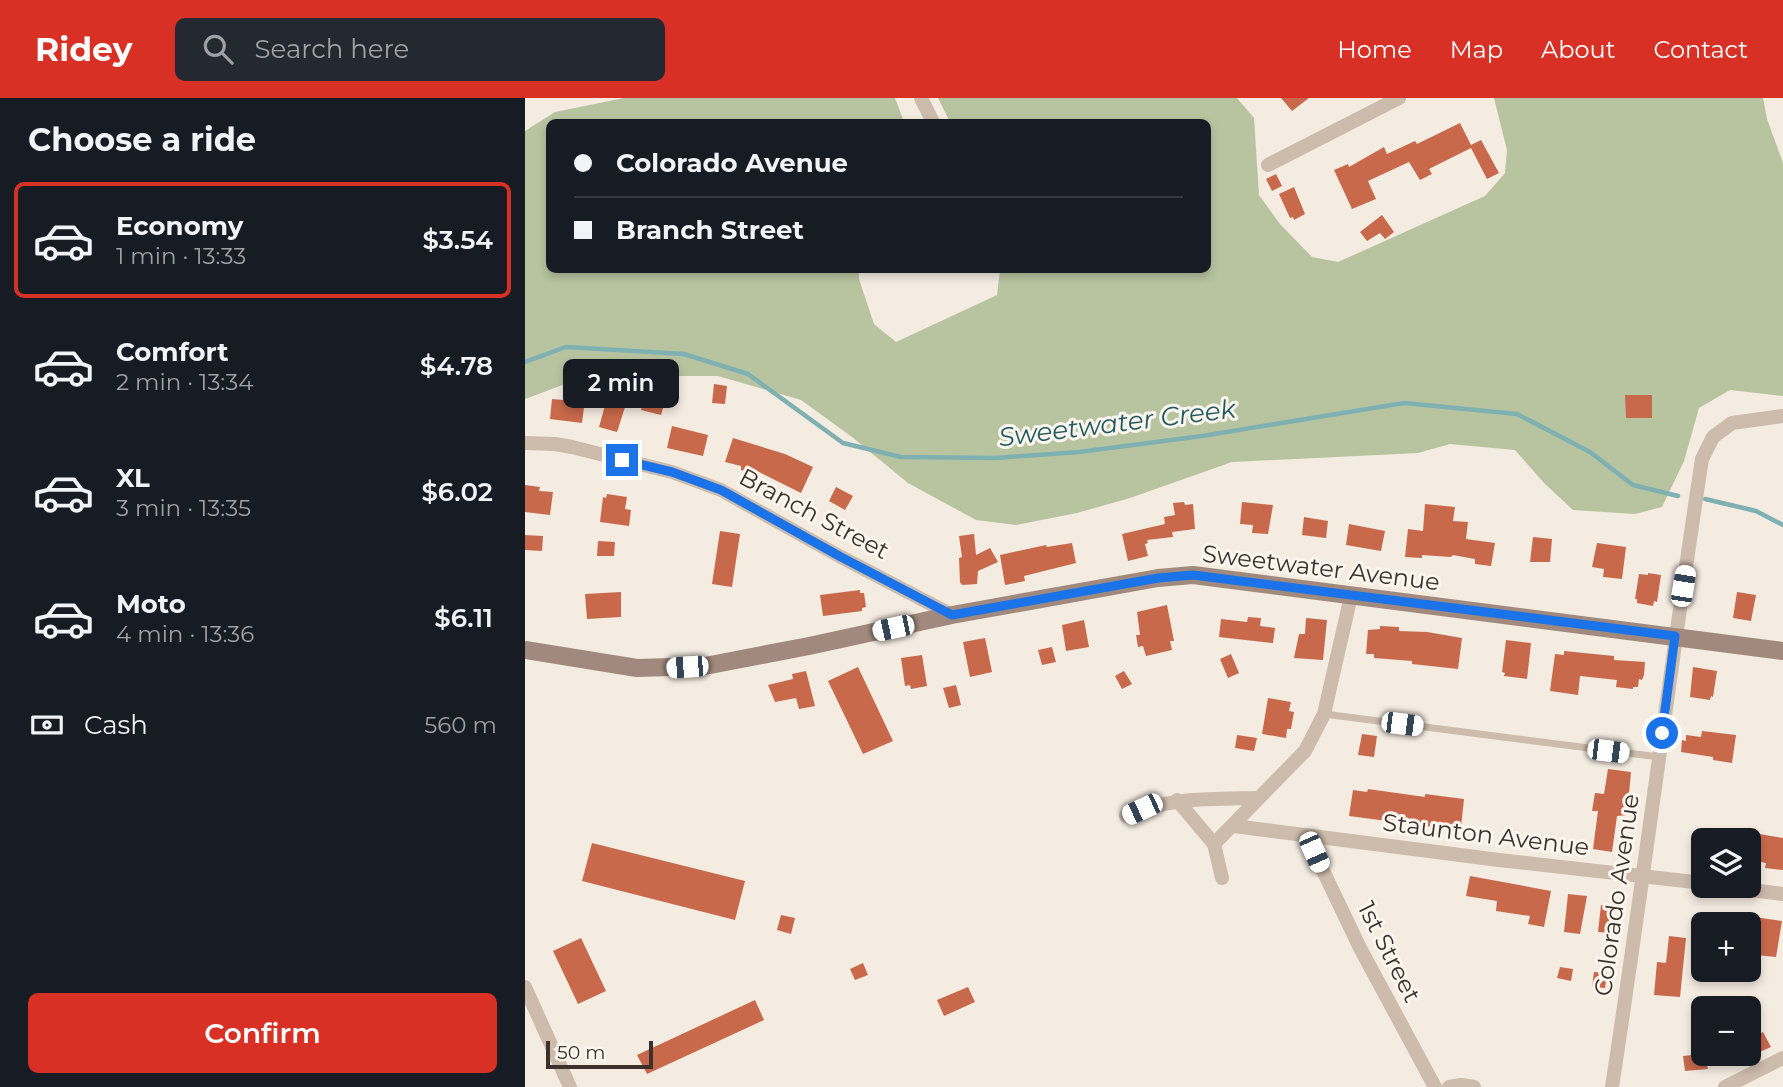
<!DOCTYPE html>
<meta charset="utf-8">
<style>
:root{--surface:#171b24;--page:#242831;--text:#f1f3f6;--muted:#9ea1a6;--line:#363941;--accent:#d93025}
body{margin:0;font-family:Montserrat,sans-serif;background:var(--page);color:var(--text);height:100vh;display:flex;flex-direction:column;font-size:26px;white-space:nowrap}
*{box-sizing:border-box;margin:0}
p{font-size:23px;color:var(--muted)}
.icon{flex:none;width:38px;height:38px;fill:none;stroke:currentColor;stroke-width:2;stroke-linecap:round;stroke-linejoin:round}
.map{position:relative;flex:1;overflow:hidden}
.side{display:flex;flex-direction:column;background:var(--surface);width:525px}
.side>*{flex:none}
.banner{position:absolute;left:21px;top:21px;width:665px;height:154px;border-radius:10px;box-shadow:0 4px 10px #0003;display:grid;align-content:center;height:154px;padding:0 28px;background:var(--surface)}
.fabs{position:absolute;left:1166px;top:730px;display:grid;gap:14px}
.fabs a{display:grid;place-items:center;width:70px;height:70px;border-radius:10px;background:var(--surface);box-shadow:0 4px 10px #0003;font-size:35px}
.scale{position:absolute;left:21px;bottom:18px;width:107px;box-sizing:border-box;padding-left:7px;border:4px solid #3b302b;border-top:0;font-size:19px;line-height:24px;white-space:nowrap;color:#3b302b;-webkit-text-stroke:5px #fbf5ee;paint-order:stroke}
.end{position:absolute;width:32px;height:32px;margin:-16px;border:9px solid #1a73e8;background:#fff;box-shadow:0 0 0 4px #fff}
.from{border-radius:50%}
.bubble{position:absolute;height:49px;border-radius:10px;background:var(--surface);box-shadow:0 4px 10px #0003;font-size:23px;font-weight:600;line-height:49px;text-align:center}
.car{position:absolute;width:21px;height:42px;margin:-21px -10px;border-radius:9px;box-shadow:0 0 5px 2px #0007;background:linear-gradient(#fff 24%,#345 0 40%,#fff 0 76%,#345 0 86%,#fff 0)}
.banner b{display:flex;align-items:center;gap:24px;height:66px;font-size:26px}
.banner b+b{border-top:2px solid var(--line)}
.banner i{width:18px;height:18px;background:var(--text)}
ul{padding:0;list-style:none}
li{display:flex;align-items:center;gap:21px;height:116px;margin:0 14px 10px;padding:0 14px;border:4px solid transparent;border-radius:10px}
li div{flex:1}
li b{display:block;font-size:26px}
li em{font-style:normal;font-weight:600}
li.selected{border-color:var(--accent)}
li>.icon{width:63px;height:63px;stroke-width:1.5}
h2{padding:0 28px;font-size:32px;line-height:84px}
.pay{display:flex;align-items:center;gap:18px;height:77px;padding:0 28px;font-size:26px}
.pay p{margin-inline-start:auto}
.button{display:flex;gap:14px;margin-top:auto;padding:14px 28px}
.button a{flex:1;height:80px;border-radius:10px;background:var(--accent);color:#fff;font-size:28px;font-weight:600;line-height:80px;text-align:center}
header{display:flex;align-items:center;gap:42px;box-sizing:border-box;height:98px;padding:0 35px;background:var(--accent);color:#fff}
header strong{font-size:33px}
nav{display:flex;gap:38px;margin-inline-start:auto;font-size:24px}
.search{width:490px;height:63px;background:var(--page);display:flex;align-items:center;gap:18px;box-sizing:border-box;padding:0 24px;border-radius:10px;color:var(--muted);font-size:26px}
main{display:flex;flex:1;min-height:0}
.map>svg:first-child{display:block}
.green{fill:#b8c4a0}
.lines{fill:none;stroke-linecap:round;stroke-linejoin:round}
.stream{stroke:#7fb0b2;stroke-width:4.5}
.building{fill:#c8694b}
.lane{stroke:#cdbbac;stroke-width:7}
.street{stroke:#cdbbac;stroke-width:14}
.secondary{stroke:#a18a7d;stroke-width:18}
.route{stroke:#1a73e8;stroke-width:9}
.labels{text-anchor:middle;stroke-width:6;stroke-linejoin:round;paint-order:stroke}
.street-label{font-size:24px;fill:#3b302b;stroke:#fbf5ee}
.water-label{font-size:26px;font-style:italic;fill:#1f5a5e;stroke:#fbf5ee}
</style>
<header>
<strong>Ridey</strong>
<div class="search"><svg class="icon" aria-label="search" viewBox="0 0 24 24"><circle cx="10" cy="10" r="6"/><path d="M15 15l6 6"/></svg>Search here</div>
<nav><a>Home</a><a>Map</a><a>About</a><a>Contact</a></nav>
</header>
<main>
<section class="side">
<h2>Choose a ride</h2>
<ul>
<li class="selected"><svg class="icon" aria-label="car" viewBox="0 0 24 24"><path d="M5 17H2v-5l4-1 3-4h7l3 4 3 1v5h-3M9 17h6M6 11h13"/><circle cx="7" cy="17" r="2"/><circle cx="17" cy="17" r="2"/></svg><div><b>Economy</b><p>1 min · 13:33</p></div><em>$3.54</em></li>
<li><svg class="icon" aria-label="car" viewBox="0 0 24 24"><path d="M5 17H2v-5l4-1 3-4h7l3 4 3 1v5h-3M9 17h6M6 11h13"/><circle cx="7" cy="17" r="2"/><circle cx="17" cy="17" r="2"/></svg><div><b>Comfort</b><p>2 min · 13:34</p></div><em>$4.78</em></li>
<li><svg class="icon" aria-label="car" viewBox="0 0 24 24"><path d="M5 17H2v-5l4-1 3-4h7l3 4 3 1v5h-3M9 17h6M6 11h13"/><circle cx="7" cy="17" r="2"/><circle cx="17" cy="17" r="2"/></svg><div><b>XL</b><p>3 min · 13:35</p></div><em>$6.02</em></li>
<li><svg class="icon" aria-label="car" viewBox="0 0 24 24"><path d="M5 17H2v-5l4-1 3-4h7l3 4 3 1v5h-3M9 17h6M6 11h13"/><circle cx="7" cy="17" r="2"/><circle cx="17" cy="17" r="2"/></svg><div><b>Moto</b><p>4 min · 13:36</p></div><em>$6.11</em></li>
</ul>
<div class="pay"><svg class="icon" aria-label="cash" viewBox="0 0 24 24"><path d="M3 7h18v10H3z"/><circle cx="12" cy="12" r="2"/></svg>Cash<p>560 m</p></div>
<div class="button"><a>Confirm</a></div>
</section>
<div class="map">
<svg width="1258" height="989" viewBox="0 0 1258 989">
<rect width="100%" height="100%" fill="#f4ebe1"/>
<path class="green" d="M 99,0 L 370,0 L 379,24 L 24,24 L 24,172 L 334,172 L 334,181 L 349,226 L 371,244 L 472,197 L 475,172 L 682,172 L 682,24 L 425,24 L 413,0 L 712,0 L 729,20 L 734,97 L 755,126 L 787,159 L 813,164 L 960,98 L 980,75 L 982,52 L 969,0 L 1238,0 L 1242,21 L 1258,65 L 1258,298 L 1205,292 L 1174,310 L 1159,363 L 1137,409 L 1110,416 L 1048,412 L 1019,385 L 990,352 L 925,346 L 893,355 L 707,364 L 605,400 L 552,415 L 491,427 L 451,422 L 383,385 L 327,339 L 276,302 L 193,278 L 108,278 L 43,285 L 0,301 L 0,33 L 30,14 Z"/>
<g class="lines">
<g class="stream">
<path d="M 0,264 L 41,249 L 159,256 L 223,276 L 318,345 L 376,359 L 470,360 L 554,354 L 677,338 L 879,305 L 992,316 L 1065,354 L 1108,387 L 1153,398"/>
<path d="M 1180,401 L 1231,413 L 1258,427"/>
</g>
</g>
<g class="building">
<path d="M 756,0 L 784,0 L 767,13 Z"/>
<path d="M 935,25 L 946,47 L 956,42 L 974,75 L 962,81 L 946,50 L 904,71 L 907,76 L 895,82 L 884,64 L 843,83 L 851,101 L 827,111 L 809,72 L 823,66 L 824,69 L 859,49 L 862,56 L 890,43 L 892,46 Z"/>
<path d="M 751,76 L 757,88 L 747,93 L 741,81 Z"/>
<path d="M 769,89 L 780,116 L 769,122 L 768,119 L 765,120 L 754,96 Z"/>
<path d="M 857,117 L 869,134 L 860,141 L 855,135 L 842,143 L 835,134 Z"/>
<path d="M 189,286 L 202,288 L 200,306 L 187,305 Z"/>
<path d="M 39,292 L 57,292 L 56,301 L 60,301 L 57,325 L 25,321 L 27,301 L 38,302 Z"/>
<path d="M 121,292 L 142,297 L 136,317 L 116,312 Z"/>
<path d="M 1100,297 L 1127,297 L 1127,320 L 1101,320 Z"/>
<path d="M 85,301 L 101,306 L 92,334 L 74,329 L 81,304 L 84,305 Z"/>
<path d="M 147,328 L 183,337 L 178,358 L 142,350 Z"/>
<path d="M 208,340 L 260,356 L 288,369 L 276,395 L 232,373 L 230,376 L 216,372 L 216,368 L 200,364 Z"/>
<path d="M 0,387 L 15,389 L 14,393 L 28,394 L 25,417 L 0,414 Z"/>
<path d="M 311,389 L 328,398 L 320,412 L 304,403 Z"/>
<path d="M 82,396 L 102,399 L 100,411 L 106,412 L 104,428 L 75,424 L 78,399 L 81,400 Z"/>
<path d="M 659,404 L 660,407 L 668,406 L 670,431 L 647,434 L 648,439 L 622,442 L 623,445 L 620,446 L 623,458 L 603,463 L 597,436 L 640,426 L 639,419 L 650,417 L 648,405 Z"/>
<path d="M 717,404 L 748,407 L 743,436 L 727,435 L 728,427 L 715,426 Z"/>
<path d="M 900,406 L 930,409 L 928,423 L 943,424 L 941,441 L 970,445 L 966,468 L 950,466 L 950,461 L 928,457 L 926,459 L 897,457 L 897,460 L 880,459 L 883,431 L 898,433 Z"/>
<path d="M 779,419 L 803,423 L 801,440 L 777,437 Z"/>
<path d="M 824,426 L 860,433 L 856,453 L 821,447 Z"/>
<path d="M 195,433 L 215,436 L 207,489 L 187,486 Z"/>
<path d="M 449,436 L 451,457 L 465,450 L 473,464 L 453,473 L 452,486 L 437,487 L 435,484 L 434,460 L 437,459 L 434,438 Z"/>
<path d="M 0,437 L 18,438 L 17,453 L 0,452 Z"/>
<path d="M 1008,439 L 1027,441 L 1025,464 L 1005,464 Z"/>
<path d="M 73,443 L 90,444 L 89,458 L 72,458 Z"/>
<path d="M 547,445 L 551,465 L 499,478 L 500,483 L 480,487 L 475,457 L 521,447 L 522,449 Z"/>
<path d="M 1072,445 L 1101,449 L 1097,481 L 1078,479 L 1079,471 L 1067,469 Z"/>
<path d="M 1123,475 L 1136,477 L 1132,504 L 1129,503 L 1128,508 L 1112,505 L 1112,501 L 1110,501 L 1114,476 L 1123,477 Z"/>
<path d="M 335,492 L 335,495 L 339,495 L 341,509 L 337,510 L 337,513 L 298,518 L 295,497 Z"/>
<path d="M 96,494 L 96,519 L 62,521 L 60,496 Z"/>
<path d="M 1212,494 L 1231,497 L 1226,523 L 1208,520 Z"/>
<path d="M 642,507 L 649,543 L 645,543 L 647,552 L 621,558 L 618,548 L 613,549 L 611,537 L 615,537 L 612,514 Z"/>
<path d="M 723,519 L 736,520 L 735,528 L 750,530 L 748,545 L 694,539 L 696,521 L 722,524 Z"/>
<path d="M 781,520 L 802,522 L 798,562 L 769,560 L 774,536 L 780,536 Z"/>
<path d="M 559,522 L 564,549 L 541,553 L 537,527 Z"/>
<path d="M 855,528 L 874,529 L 874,533 L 902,534 L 937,540 L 933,571 L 887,566 L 887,563 L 849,560 L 849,556 L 841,556 L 843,532 L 855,531 Z"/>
<path d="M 460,540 L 467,574 L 445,579 L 438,544 Z"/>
<path d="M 981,542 L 1006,545 L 1002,581 L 979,578 L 980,575 L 977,574 Z"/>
<path d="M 527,549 L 531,564 L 517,567 L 513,552 Z"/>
<path d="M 1039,553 L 1089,558 L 1089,562 L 1120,564 L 1119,577 L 1117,582 L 1114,581 L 1113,589 L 1108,589 L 1108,591 L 1091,589 L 1092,582 L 1055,578 L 1053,597 L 1025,593 L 1030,556 L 1039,557 Z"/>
<path d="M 706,556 L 714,575 L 703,580 L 695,561 Z"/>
<path d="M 397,557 L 402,588 L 386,591 L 385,587 L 380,588 L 376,560 Z"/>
<path d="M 333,569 L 368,643 L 338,656 L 303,583 Z"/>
<path d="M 1168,569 L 1192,573 L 1188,599 L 1186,598 L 1185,602 L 1165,599 Z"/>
<path d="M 281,573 L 290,608 L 274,611 L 271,600 L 250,604 L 243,587 L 268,581 L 267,576 Z"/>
<path d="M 599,573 L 607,586 L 597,591 L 590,578 Z"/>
<path d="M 431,587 L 436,607 L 424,610 L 418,590 Z"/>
<path d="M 743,600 L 766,604 L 764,613 L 769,614 L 766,631 L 762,631 L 761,640 L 737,636 Z"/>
<path d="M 1177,633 L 1211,637 L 1207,665 L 1188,662 L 1188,659 L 1156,654 L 1157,642 L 1161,643 L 1161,637 L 1176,639 Z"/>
<path d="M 837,636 L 852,638 L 849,659 L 833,657 Z"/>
<path d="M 712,637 L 732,640 L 729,653 L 710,650 Z"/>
<path d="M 1083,671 L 1106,674 L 1102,717 L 1092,718 L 1087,754 L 1068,751 L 1073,713 L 1067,713 L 1070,695 L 1079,696 Z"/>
<path d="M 843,691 L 900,699 L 900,696 L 939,701 L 936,729 L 932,728 L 931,732 L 824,718 L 828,692 L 842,694 Z"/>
<path d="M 1223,734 L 1258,740 L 1258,772 L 1240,770 L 1241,765 L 1231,763 L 1231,767 L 1223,766 Z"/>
<path d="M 67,745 L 220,783 L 210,822 L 57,783 Z"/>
<path d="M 945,778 L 1026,793 L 1019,829 L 1003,826 L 1005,818 L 971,813 L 972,803 L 941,798 Z"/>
<path d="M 1043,796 L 1062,798 L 1055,836 L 1039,834 Z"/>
<path d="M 1076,807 L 1089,808 L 1086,835 L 1073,834 Z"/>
<path d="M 256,817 L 270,820 L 266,836 L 252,832 Z"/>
<path d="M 1223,818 L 1257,823 L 1251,859 L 1231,857 L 1234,837 L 1223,834 Z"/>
<path d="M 1144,838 L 1161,840 L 1155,899 L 1129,897 L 1132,864 L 1141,865 Z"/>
<path d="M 56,840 L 81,893 L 53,906 L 28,853 Z"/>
<path d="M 338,865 L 343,877 L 330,882 L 325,871 Z"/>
<path d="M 1035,869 L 1048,871 L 1046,883 L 1032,880 Z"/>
<path d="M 1069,874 L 1082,875 L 1080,890 L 1067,889 Z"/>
<path d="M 443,889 L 450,904 L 419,918 L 412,902 Z"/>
<path d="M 230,902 L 239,922 L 122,976 L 112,957 Z"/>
<path d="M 1232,929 L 1236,935 L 1238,934 L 1246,949 L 1230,956 L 1228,952 L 1223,955 L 1223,933 Z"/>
<path d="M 1177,956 L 1194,956 L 1195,966 L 1182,967 L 1183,971 L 1160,973 L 1158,958 Z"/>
</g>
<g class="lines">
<path class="lane" d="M 799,616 L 1134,659"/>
<g class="street">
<path d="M 396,0 L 408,24"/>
<path d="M 743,67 L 874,0"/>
<path d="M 0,345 L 30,346 L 47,349 L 147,374 L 196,392 L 316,459 L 427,517"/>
<path d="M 652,702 L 689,746"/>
<path d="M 601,718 C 643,699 687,701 732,700"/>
<path d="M 709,728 L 974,762 L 1178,785"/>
<path d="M 782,739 L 835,850 L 910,989"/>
<path d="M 697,780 L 689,746 L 780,653 L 799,616 L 826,498"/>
<path d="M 1195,788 L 1258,796"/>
<path d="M 0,889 L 45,989"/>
<path d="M 924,989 L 936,987 L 949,989"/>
<path d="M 1087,989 C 1119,780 1145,570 1177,361 L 1188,339 L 1207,325 L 1258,318"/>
<path d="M 1200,989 L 1258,960"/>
</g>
<path class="secondary" d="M 0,552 L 112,570 L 180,568 L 284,548 L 427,517 L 633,480 L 668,477 L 1258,553"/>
</g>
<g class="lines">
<path class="route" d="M 97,362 L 147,374 L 196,392 L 316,459 L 427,517 L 633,480 L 668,477 L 1150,538 L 1137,635"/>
</g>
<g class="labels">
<g class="street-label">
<text transform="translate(289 416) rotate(28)" y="8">Branch Street</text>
<text transform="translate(796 470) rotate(7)" y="8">Sweetwater Avenue</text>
<text transform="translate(961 737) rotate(7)" y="8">Staunton Avenue</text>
<text transform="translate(1092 797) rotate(-82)" y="8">Colorado Avenue</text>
<text transform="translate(864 854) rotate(63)" y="8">1st Street</text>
</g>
<g class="water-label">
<text transform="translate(592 325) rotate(-7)" y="9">Sweetwater Creek</text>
</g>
</g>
</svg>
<div class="fabs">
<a><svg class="icon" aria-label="layers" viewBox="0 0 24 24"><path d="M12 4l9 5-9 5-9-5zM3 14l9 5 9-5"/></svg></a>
<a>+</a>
<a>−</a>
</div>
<div class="scale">50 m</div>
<i class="end from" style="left:1137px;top:635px"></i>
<i class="end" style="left:97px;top:362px"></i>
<div class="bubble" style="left:38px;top:261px;width:116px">2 min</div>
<i class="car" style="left:1158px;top:488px;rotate:9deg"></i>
<i class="car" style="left:368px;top:530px;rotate:258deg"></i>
<i class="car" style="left:162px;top:569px;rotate:266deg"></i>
<i class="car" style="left:877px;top:626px;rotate:97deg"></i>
<i class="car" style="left:1083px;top:653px;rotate:97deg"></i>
<i class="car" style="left:617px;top:711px;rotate:245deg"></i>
<i class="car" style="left:789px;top:754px;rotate:156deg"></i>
<div class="banner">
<b><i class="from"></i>Colorado Avenue</b>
<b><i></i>Branch Street</b>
</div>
</div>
</main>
